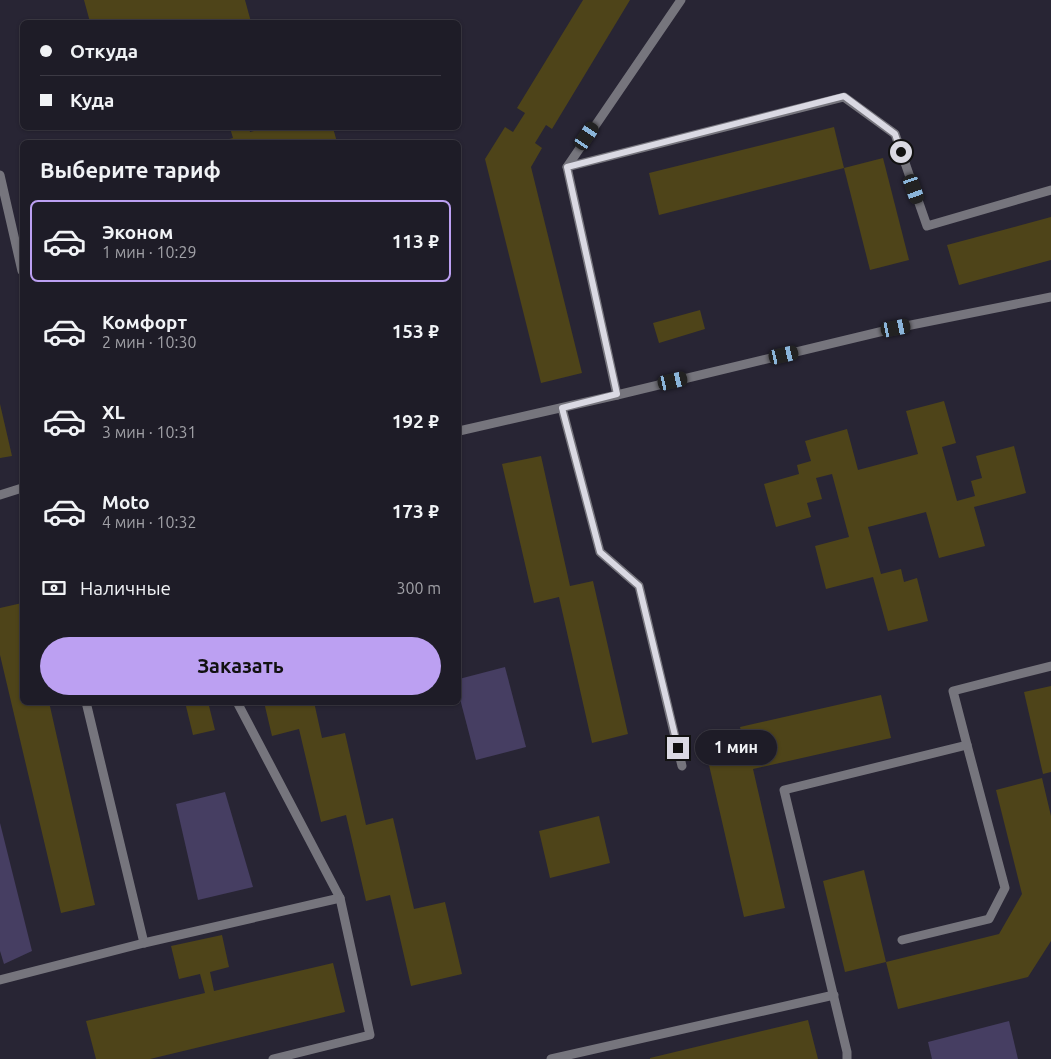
<!DOCTYPE html>
<html lang="ru">
<meta charset="utf-8">
<style>
:root{--surface:#1e1c27;--page:#2b2933;--text:#f1f3f6;--muted:#a1a1a7;--line:#3c3a44;--accent:#bca0f2}
body{margin:0;font-family:Ubuntu,sans-serif;background:var(--page);color:var(--text);height:100vh;display:flex;flex-direction:column;font-size:19px;white-space:nowrap}
*{box-sizing:border-box;margin:0}
p{font-size:16px;color:var(--muted)}
.icon{flex:none;width:28px;height:28px;fill:none;stroke:currentColor;stroke-width:2;stroke-linecap:round;stroke-linejoin:round}
.map{position:relative;flex:1;overflow:hidden}
.panel{position:absolute;left:20px;top:140px;width:441px;height:565px;display:flex;flex-direction:column;background:var(--surface);border-radius:8px;box-shadow:0 1px 4px #0004,0 0 0 1px var(--line)}
.panel>*{flex:none}
.top-card{position:absolute;left:20px;top:20px;width:441px;height:110px;border-radius:8px;box-shadow:0 1px 4px #0004,0 0 0 1px var(--line);display:grid;align-content:center;height:110px;padding:0 20px;background:var(--surface)}
.end{position:absolute;width:22px;height:22px;margin:-11px;border:6px solid #dad9e3;background:#111;box-shadow:0 0 0 2px #111}
.from{border-radius:50%}
.bubble{position:absolute;height:35px;border-radius:18px;background:var(--surface);box-shadow:0 1px 4px #0004,0 0 0 1px var(--line);font-size:16px;font-weight:700;line-height:35px;text-align:center}
.car{position:absolute;width:15px;height:30px;margin:-15px -8px;border-radius:6px;box-shadow:0 0 4px 1px #0007;background:linear-gradient(#222 24%,#8ab4d8 0 40%,#222 0 76%,#8ab4d8 0 86%,#222 0)}
.top-card b{display:flex;align-items:center;gap:18px;height:48px;font-size:19px}
.top-card b+b{border-top:1px solid var(--line)}
.top-card i{width:12px;height:12px;background:var(--text)}
ul{padding:0;list-style:none}
li{display:flex;align-items:center;gap:15px;height:82px;margin:0 10px 8px;padding:0 10px;border:2px solid transparent;border-radius:8px}
li div{flex:1}
li b{display:block;font-size:19px}
li em{font-style:normal;font-weight:700}
li.on{border-color:var(--accent)}
li>.icon{width:45px;height:45px;stroke-width:1.5}
h2{padding:0 20px;font-size:22px;line-height:60px}
.pay{display:flex;align-items:center;gap:12px;height:55px;padding:0 20px;font-size:19px}
.pay p{margin-inline-start:auto}
.cta{display:flex;gap:10px;margin-top:auto;padding:10px 20px}
.cta a{flex:1;height:58px;border-radius:30px;background:var(--accent);color:#111;font-size:20px;font-weight:700;line-height:58px;text-align:center}
.map>svg:first-child{display:block}
.green{fill:#463e62}
.building{fill:#4e4419}
.lines{fill:none;stroke-linecap:round;stroke-linejoin:round}
.service{stroke:#76757d;stroke-width:9}
.route{stroke:#dad9e3;stroke-width:6}
</style>
<div class="map">
<svg width="1051" height="1059" viewBox="0 0 1051 1059">
<rect width="100%" height="100%" fill="#282534"/>
<g class="green">
<path d="M 505,667 L 526,747 L 476,760 L 459,695 L 459,679 Z"/>
<path d="M 225,792 L 253,887 L 198,900 L 176,804 Z"/>
<path d="M 0,823 L 32,951 L 4,964 L 0,951 Z"/>
<path d="M 1009,1021 L 1018,1059 L 932,1059 L 928,1042 Z"/>
</g>
<g class="building">
<path d="M 84,0 L 245,0 L 251,22 L 90,22 Z"/>
<path d="M 583,0 L 630,0 L 552,129 L 546,125 L 535,143 L 542,148 L 531,167 L 582,373 L 541,383 L 485,159 L 505,127 L 513,132 L 525,113 L 517,108 Z"/>
<path d="M 834,127 L 844,168 L 659,215 L 649,173 Z"/>
<path d="M 230,128 L 249,128 L 250,132 L 267,128 L 333,128 L 337,142 L 218,142 L 233,138 Z"/>
<path d="M 883,158 L 909,260 L 870,270 L 844,168 Z"/>
<path d="M 1051,217 L 1051,260 L 959,285 L 947,245 Z"/>
<path d="M 700,310 L 705,329 L 659,343 L 653,323 Z"/>
<path d="M 944,401 L 956,443 L 942,447 L 957,501 L 975,496 L 971,481 L 982,478 L 976,456 L 1014,446 L 1026,493 L 974,507 L 985,546 L 939,558 L 926,512 L 868,527 L 881,574 L 901,569 L 904,582 L 917,578 L 928,621 L 888,631 L 873,577 L 826,589 L 815,546 L 849,537 L 832,474 L 816,478 L 822,499 L 807,503 L 811,517 L 776,527 L 764,484 L 799,474 L 797,465 L 811,461 L 805,441 L 847,429 L 858,470 L 918,454 L 906,411 Z"/>
<path d="M 0,404 L 12,456 L 0,458 Z"/>
<path d="M 541,456 L 570,586 L 593,581 L 628,734 L 592,743 L 559,597 L 534,603 L 502,464 Z"/>
<path d="M 22,603 L 22,702 L 49,702 L 95,905 L 61,913 L 0,655 L 0,608 Z"/>
<path d="M 1051,686 L 1051,772 L 1043,774 L 1024,692 Z"/>
<path d="M 881,695 L 891,738 L 753,769 L 785,908 L 744,917 L 709,765 L 747,756 L 740,727 Z"/>
<path d="M 185,702 L 208,702 L 215,730 L 193,735 Z"/>
<path d="M 264,702 L 314,702 L 322,738 L 345,733 L 366,825 L 393,818 L 414,909 L 445,902 L 462,974 L 411,986 L 390,895 L 366,901 L 346,815 L 321,822 L 299,729 L 272,736 Z"/>
<path d="M 1042,778 L 1051,816 L 1051,941 L 1028,977 L 898,1009 L 886,962 L 999,934 L 1022,894 L 996,790 Z"/>
<path d="M 599,816 L 610,863 L 550,878 L 539,831 Z"/>
<path d="M 864,870 L 886,962 L 845,972 L 823,881 Z"/>
<path d="M 222,935 L 229,967 L 210,972 L 214,991 L 333,963 L 345,1012 L 150,1059 L 96,1059 L 86,1021 L 205,993 L 200,974 L 179,979 L 171,946 Z"/>
<path d="M 808,1020 L 818,1059 L 650,1059 L 650,1058 Z"/>
</g>
<g class="lines">
<g class="service">
<path d="M 567,167 L 844,97 L 895,134 L 927,226 L 1051,190"/>
<path d="M 0,175 L 22,271"/>
<path d="M 617,395 L 896,328 L 1051,297"/>
<path d="M 562,408 L 600,552 L 639,586 L 682,766"/>
<path d="M 459,431 L 617,395 L 567,167 L 681,0"/>
<path d="M 0,495 L 22,488"/>
<path d="M 86,702 L 144,943"/>
<path d="M 902,940 L 989,919 L 1005,888 L 967,745"/>
<path d="M 0,980 L 144,943 L 340,898 L 237,702"/>
<path d="M 273,1059 L 370,1035 L 340,898"/>
<path d="M 551,1059 L 834,995"/>
<path d="M 847,1059 L 847,1052 L 784,790 L 967,745 L 953,691 L 1051,666"/>
</g>
</g>
<g class="lines">
<path class="route" d="M 678,748 L 639,586 L 600,552 L 562,408 L 617,394 L 567,167 L 844,96 L 895,134 L 901,152"/>
</g>
</svg>
<i class="end from" style="left:901px;top:152px"></i>
<i class="end" style="left:678px;top:748px"></i>
<div class="bubble" style="left:695px;top:730px;width:82px">1 мин</div>
<i class="car" style="left:587px;top:136px;rotate:34deg"></i>
<i class="car" style="left:914px;top:189px;rotate:161deg"></i>
<i class="car" style="left:896px;top:328px;rotate:79deg"></i>
<i class="car" style="left:784px;top:355px;rotate:77deg"></i>
<i class="car" style="left:673px;top:381px;rotate:77deg"></i>
<div class="top-card">
<b><i class="from"></i>Откуда</b>
<b><i></i>Куда</b>
</div>
<section class="panel">
<h2>Выберите тариф</h2>
<ul>
<li class="on"><svg class="icon" aria-label="car" viewBox="0 0 24 24"><path d="M5 17H2v-5l4-1 3-4h7l3 4 3 1v5h-3M9 17h6M6 11h13"/><circle cx="7" cy="17" r="2"/><circle cx="17" cy="17" r="2"/></svg><div><b>Эконом</b><p>1 мин · 10:29</p></div><em>113 ₽</em></li>
<li><svg class="icon" aria-label="car" viewBox="0 0 24 24"><path d="M5 17H2v-5l4-1 3-4h7l3 4 3 1v5h-3M9 17h6M6 11h13"/><circle cx="7" cy="17" r="2"/><circle cx="17" cy="17" r="2"/></svg><div><b>Комфорт</b><p>2 мин · 10:30</p></div><em>153 ₽</em></li>
<li><svg class="icon" aria-label="car" viewBox="0 0 24 24"><path d="M5 17H2v-5l4-1 3-4h7l3 4 3 1v5h-3M9 17h6M6 11h13"/><circle cx="7" cy="17" r="2"/><circle cx="17" cy="17" r="2"/></svg><div><b>XL</b><p>3 мин · 10:31</p></div><em>192 ₽</em></li>
<li><svg class="icon" aria-label="car" viewBox="0 0 24 24"><path d="M5 17H2v-5l4-1 3-4h7l3 4 3 1v5h-3M9 17h6M6 11h13"/><circle cx="7" cy="17" r="2"/><circle cx="17" cy="17" r="2"/></svg><div><b>Moto</b><p>4 мин · 10:32</p></div><em>173 ₽</em></li>
</ul>
<div class="pay"><svg class="icon" aria-label="cash" viewBox="0 0 24 24"><path d="M3 7h18v10H3z"/><circle cx="12" cy="12" r="2"/></svg>Наличные<p>300 m</p></div>
<div class="cta"><a>Заказать</a></div>
</section>
</div>
